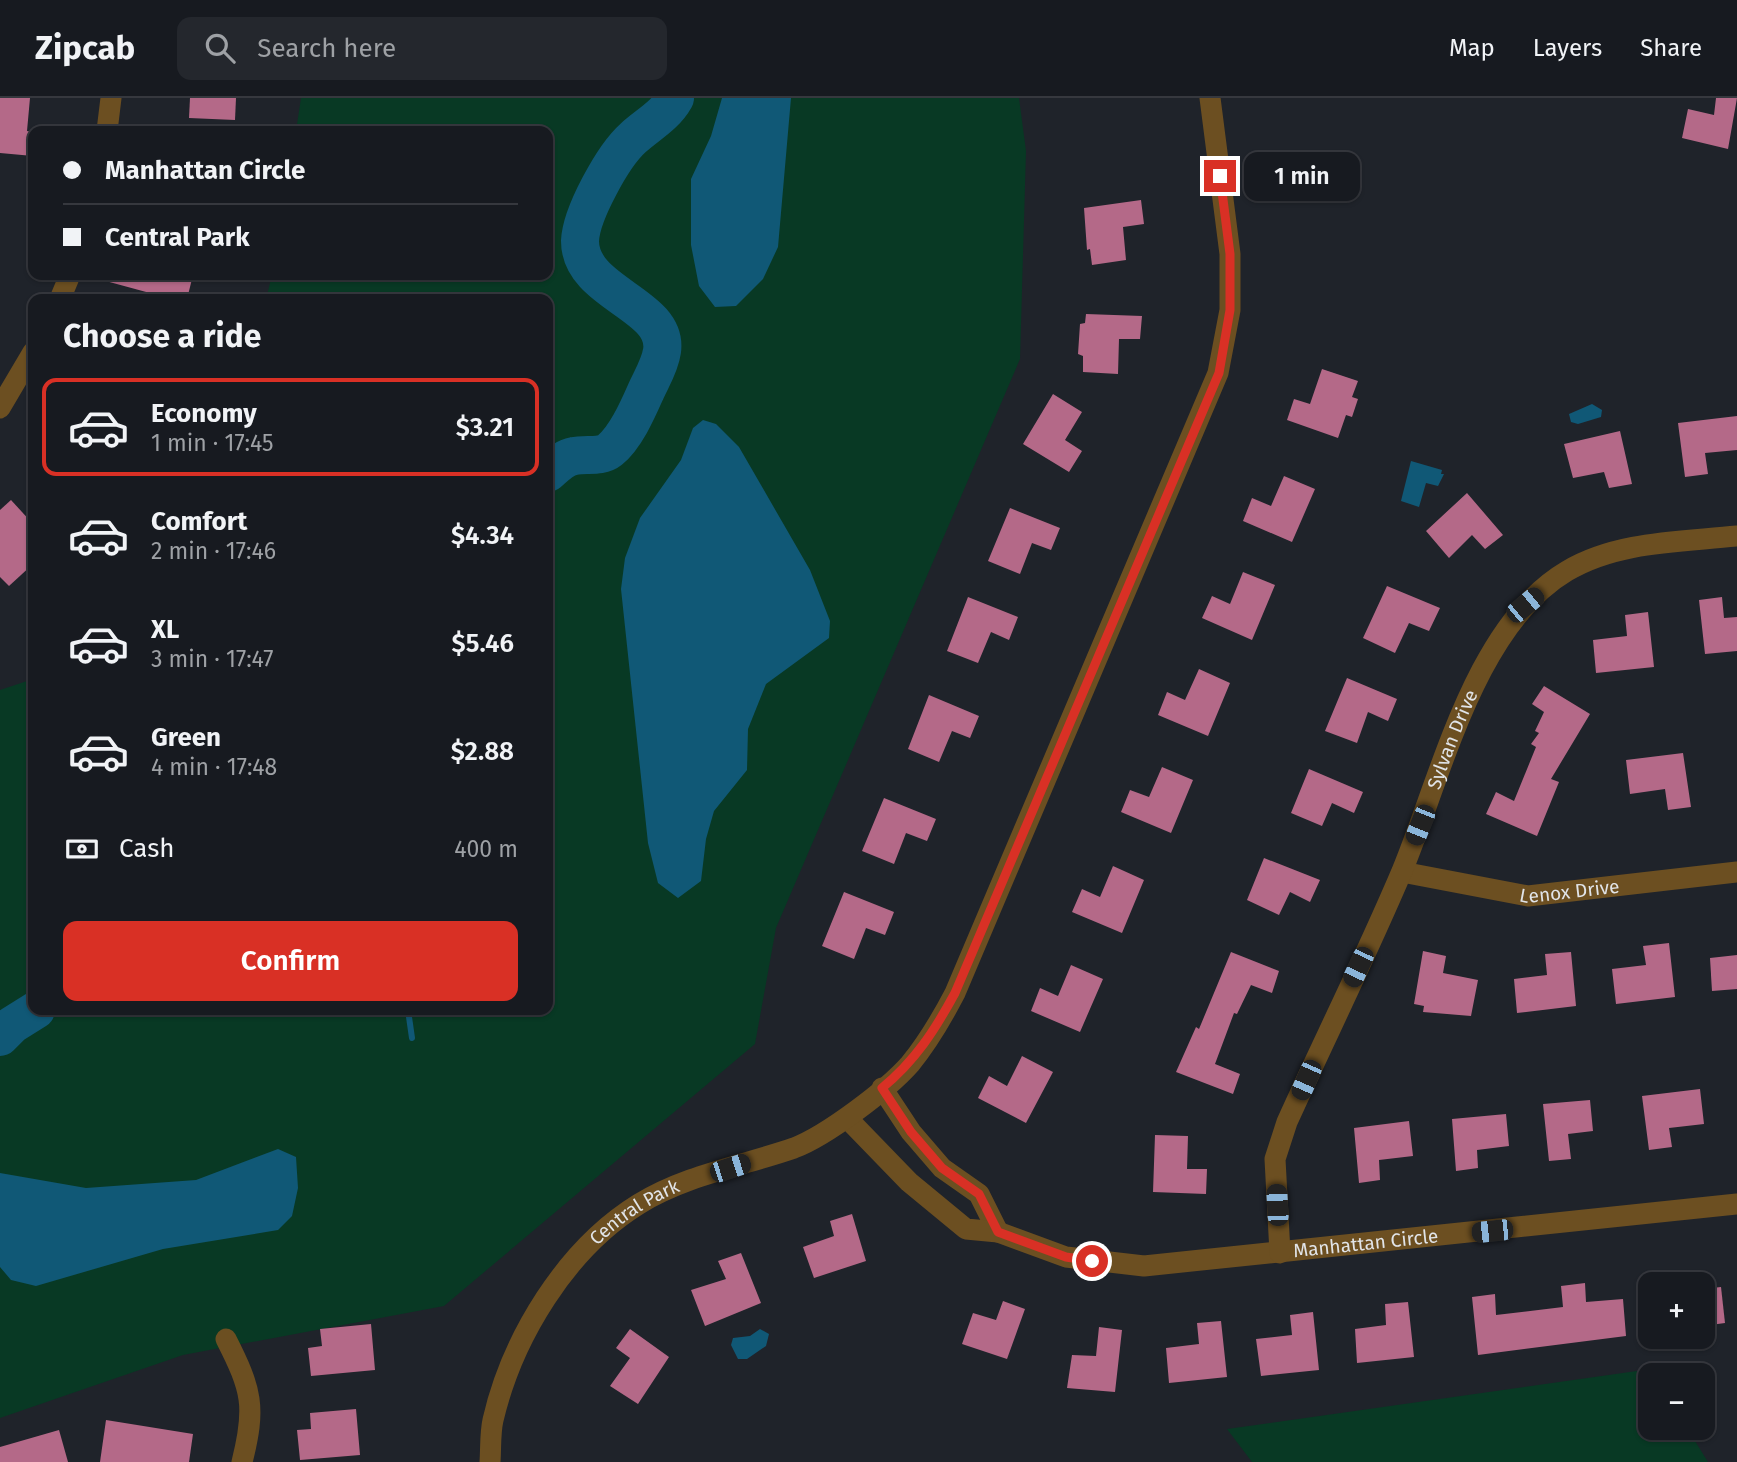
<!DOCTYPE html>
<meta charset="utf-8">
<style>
:root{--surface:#171a20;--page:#24272d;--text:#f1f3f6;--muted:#9ea1a5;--line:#36383e;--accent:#d93025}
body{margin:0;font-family:"Fira Sans",sans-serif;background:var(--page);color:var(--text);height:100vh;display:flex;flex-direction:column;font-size:26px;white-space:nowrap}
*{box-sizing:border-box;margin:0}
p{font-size:23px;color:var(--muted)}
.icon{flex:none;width:38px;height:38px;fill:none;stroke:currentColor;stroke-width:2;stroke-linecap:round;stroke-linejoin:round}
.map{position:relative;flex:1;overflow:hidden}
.side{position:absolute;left:28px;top:196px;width:525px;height:721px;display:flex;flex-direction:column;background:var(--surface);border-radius:14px;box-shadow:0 2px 5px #0004,0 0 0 2px var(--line)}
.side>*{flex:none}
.guide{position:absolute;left:28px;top:28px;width:525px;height:154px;border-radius:14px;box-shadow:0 2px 5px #0004,0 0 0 2px var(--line);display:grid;align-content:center;height:154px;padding:0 35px;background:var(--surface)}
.controls{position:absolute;left:1638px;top:1174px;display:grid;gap:14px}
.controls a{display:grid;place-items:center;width:77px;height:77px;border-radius:14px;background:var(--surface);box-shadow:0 2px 5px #0004,0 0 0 2px var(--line);font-size:35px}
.end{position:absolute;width:32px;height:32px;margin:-16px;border:9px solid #d93025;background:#fff;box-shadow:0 0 0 4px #fff}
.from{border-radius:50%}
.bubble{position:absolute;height:49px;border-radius:14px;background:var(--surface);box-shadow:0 2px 5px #0004,0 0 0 2px var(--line);font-size:23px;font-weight:600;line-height:49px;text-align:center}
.car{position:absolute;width:21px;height:42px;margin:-21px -10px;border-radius:9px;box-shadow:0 0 5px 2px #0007;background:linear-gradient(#222 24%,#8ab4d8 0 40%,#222 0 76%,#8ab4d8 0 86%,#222 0)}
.guide b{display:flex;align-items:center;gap:24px;height:66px;font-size:26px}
.guide b+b{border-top:2px solid var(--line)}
.guide i{width:18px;height:18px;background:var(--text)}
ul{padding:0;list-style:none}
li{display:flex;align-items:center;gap:21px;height:98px;margin:0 14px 10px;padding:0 21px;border:4px solid transparent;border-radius:14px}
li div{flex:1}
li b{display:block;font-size:26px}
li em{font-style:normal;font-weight:600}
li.selected{border-color:var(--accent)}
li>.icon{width:63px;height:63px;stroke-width:1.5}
h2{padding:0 35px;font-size:32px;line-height:84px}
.pay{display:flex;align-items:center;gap:18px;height:77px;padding:0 35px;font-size:26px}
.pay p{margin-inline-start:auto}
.primary-button{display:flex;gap:14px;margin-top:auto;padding:14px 35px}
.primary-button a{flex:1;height:80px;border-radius:14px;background:var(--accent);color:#fff;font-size:28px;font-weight:600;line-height:80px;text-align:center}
header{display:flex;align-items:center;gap:42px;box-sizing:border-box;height:98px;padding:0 35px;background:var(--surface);border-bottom:2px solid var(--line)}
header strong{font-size:33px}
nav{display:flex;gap:38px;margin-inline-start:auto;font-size:24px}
.search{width:490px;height:63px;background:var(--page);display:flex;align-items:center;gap:18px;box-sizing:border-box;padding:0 24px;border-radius:14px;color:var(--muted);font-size:26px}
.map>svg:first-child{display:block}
.green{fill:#083924}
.water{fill:#105876}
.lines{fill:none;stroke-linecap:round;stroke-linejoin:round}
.stream{stroke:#105876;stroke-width:6}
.river{stroke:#105876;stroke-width:38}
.building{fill:#b46988}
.minor{stroke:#6c4f21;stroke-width:21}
.route{stroke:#d93025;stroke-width:9}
.labels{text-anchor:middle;stroke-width:5;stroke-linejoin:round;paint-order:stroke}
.street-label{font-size:19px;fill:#e1e4e8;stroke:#161a21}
</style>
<header>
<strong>Zipcab</strong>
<div class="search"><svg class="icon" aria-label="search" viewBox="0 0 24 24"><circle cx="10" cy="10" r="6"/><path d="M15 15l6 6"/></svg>Search here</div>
<nav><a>Map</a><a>Layers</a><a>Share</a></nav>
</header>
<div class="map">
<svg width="1737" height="1364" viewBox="0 0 1737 1364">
<rect width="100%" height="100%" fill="#1f232a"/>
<g class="green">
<path d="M 301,0 L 1019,0 L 1026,53 L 1020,261 L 776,830 L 755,946 L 444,1208 L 183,1257 L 0,1320 L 0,592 L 33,581 L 33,912 L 548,912 L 548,201 L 266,201 L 272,177 L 548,177 L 548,33 L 296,33 Z"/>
<path d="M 1651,1271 L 1655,1277 L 1650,1278 L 1650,1330 L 1687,1330 L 1708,1364 L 1252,1364 L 1227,1331 Z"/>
</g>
<g class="water">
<path d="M 722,0 L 791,0 L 778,149 L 763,181 L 736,208 L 715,209 L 699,188 L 691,147 L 691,81 L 711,38 Z"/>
<path d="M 1592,306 L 1602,312 L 1601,319 L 1578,326 L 1571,324 L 1569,316 Z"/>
<path d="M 703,322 L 716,326 L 739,349 L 810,472 L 830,523 L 829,540 L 766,586 L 748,631 L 747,672 L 714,713 L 706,741 L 701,783 L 678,800 L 658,785 L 648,745 L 621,491 L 625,460 L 640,420 L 681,362 L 693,330 Z"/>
<path d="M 1411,363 L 1442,372 L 1441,376 L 1444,376 L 1438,388 L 1426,385 L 1419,409 L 1401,403 Z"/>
<path d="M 278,1051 L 296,1059 L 298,1090 L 292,1118 L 278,1132 L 163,1151 L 36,1188 L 11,1182 L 0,1169 L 0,1075 L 86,1090 L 196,1082 Z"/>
<path d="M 760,1231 L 769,1236 L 766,1248 L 747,1261 L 738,1261 L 731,1247 L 733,1240 L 750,1238 Z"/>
</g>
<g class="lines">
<path class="stream" d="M 408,912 L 412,940"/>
<g class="river">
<path d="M 548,375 C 556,368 563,360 574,358 C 586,355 600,360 610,352 C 626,339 638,311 646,293 C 652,280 660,267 662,253 C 669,206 580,196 580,143 C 581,116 613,58 633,40 C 647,27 665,18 675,0"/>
<path d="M 0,939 L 12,927 L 36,912"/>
</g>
</g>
<g class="building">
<path d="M 0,0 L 30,0 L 27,33 L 33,34 L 33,58 L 0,55 Z"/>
<path d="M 190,0 L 236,0 L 235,22 L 189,20 Z"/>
<path d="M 1716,0 L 1737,0 L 1728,51 L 1682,40 L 1688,11 L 1714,17 Z"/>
<path d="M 1141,102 L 1144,126 L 1123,129 L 1126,162 L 1092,167 L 1090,151 L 1087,152 L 1084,110 Z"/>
<path d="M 103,177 L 193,177 L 187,201 L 172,201 L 102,182 Z"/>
<path d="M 1086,216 L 1142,218 L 1140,241 L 1119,241 L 1118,276 L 1083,274 L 1083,258 L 1078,256 L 1080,226 L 1085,225 Z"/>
<path d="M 1322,271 L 1358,283 L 1352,299 L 1358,301 L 1352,319 L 1346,317 L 1338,340 L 1287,322 L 1294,301 L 1310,306 Z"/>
<path d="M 1053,296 L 1082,314 L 1065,342 L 1082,353 L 1069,374 L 1023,346 Z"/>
<path d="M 1737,318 L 1737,352 L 1705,355 L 1708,376 L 1685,379 L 1678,325 Z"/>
<path d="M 1620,333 L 1632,386 L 1609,390 L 1604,374 L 1573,380 L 1564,346 Z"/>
<path d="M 1284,378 L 1315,391 L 1292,444 L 1243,423 L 1252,400 L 1271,408 Z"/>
<path d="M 1467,395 L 1503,437 L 1485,451 L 1472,437 L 1449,460 L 1426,433 Z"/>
<path d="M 11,402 L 33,426 L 33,466 L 9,488 L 0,479 L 0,412 Z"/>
<path d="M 1010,410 L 1060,430 L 1051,452 L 1032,445 L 1020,476 L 988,463 Z"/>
<path d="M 1243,474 L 1275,487 L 1252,542 L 1202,520 L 1212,498 L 1230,506 Z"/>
<path d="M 1387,488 L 1440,510 L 1429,533 L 1409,525 L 1395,555 L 1363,540 Z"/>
<path d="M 968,499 L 1018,519 L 1009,542 L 991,534 L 978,565 L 947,553 Z"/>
<path d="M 1722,499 L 1724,520 L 1737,519 L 1737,553 L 1705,556 L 1699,502 Z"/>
<path d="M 1648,514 L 1654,569 L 1596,575 L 1593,542 L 1627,538 L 1625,517 Z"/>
<path d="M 1199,571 L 1230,585 L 1208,638 L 1158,617 L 1167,594 L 1185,602 Z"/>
<path d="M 1347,580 L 1397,601 L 1388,623 L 1368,614 L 1357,645 L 1325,633 Z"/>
<path d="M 1544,588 L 1590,616 L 1551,681 L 1559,684 L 1537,738 L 1486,716 L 1496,694 L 1514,703 L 1536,649 L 1531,646 L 1539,635 L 1535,633 L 1544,614 L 1532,606 Z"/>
<path d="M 929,597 L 979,618 L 970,640 L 952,633 L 939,664 L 908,651 Z"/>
<path d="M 1683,655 L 1691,709 L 1668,712 L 1665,691 L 1630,696 L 1626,662 Z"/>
<path d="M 1162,669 L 1193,682 L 1171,735 L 1121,714 L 1130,692 L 1149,699 Z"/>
<path d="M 1309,671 L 1363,694 L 1354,715 L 1332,705 L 1322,728 L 1291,715 Z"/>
<path d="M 884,700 L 936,721 L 927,743 L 906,735 L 894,766 L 862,753 Z"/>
<path d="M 1264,760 L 1320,782 L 1310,804 L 1290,794 L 1279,817 L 1247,802 Z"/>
<path d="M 1113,768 L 1144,782 L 1122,835 L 1072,814 L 1082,791 L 1100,799 Z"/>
<path d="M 844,794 L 894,814 L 885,837 L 866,830 L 854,861 L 822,848 Z"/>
<path d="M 1669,845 L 1675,899 L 1616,906 L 1612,871 L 1646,867 L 1643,848 Z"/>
<path d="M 1423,853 L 1446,858 L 1443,875 L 1478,882 L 1471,918 L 1423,914 L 1424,908 L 1414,906 Z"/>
<path d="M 1231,854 L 1279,873 L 1272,895 L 1251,887 L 1237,916 L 1234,915 L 1215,966 L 1240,976 L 1233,996 L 1176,974 L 1196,929 L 1199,931 Z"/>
<path d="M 1571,854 L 1576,908 L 1517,915 L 1514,881 L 1547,877 L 1545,856 Z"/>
<path d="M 1737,857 L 1737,891 L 1712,893 L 1710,860 Z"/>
<path d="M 1071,867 L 1103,881 L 1080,934 L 1031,913 L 1040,890 L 1058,898 Z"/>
<path d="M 1022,958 L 1053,974 L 1026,1025 L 978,1000 L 989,978 L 1007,988 Z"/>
<path d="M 1700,991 L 1704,1026 L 1669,1030 L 1672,1049 L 1649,1052 L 1642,998 Z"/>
<path d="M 1590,1002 L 1593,1033 L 1568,1036 L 1571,1061 L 1549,1063 L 1543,1006 Z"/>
<path d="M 1506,1016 L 1509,1048 L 1477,1052 L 1478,1070 L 1456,1073 L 1452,1021 Z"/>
<path d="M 1409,1023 L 1413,1058 L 1379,1062 L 1380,1082 L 1359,1085 L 1354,1030 Z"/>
<path d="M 1155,1037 L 1188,1038 L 1187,1071 L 1207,1071 L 1206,1096 L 1153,1094 Z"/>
<path d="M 852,1116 L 866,1163 L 814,1180 L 803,1149 L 834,1138 L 830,1123 Z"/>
<path d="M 741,1155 L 761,1205 L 705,1228 L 691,1192 L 726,1181 L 718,1163 Z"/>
<path d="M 1585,1185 L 1586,1204 L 1623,1201 L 1626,1238 L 1478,1257 L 1472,1199 L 1495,1196 L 1496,1217 L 1563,1209 L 1561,1188 Z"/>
<path d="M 1721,1189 L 1725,1225 L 1703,1228 L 1703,1191 Z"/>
<path d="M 1003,1203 L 1025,1211 L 1007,1261 L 962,1246 L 973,1215 L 996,1222 Z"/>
<path d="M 1408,1204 L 1414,1259 L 1357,1265 L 1355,1231 L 1386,1227 L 1385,1206 Z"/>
<path d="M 1313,1214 L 1319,1272 L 1261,1278 L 1256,1241 L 1292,1237 L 1290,1217 Z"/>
<path d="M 1221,1223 L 1227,1279 L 1169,1285 L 1166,1250 L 1199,1246 L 1197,1225 Z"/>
<path d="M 371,1226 L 375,1272 L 311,1278 L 308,1250 L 322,1248 L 320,1231 Z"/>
<path d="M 1099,1229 L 1122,1232 L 1115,1294 L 1067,1290 L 1072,1257 L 1096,1258 Z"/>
<path d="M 630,1231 L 669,1259 L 638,1306 L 610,1288 L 630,1260 L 616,1250 Z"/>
<path d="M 356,1311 L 360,1357 L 300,1362 L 297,1332 L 311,1331 L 310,1315 Z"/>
<path d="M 106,1322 L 193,1336 L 189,1364 L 100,1364 Z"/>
<path d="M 59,1332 L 68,1364 L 0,1364 L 0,1349 Z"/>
</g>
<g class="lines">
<g class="minor">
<path d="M 107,33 L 111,0"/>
<path d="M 60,201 L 70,177"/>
<path d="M 0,310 L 33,254"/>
<path id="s1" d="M 1402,774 L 1528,798 L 1737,774"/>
<path d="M 882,990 L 911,1034 L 942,1070 L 979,1096 L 998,1134"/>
<path id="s2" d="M 847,1020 L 909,1084 L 966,1131 L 998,1134 L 1066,1159 L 1144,1168 L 1737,1106"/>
<path id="s3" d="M 1280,1155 L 1275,1061 L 1287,1024 C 1325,940 1366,858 1402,773 C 1441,679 1475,527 1567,473 C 1617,443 1681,444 1737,438"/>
<path d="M 226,1241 C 252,1292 256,1309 242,1364"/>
<path id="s4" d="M 490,1364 C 491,1350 490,1335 493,1322 C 512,1240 566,1151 639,1106 C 686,1077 742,1068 794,1050 C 826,1038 887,992 910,966 C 928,944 942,920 955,895 L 1218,275 L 1230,212 L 1230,156 L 1210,0"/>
</g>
</g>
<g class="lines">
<path class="route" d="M 1092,1163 L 1066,1159 L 998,1134 L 979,1096 L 942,1070 L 911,1034 L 882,990 C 915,963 935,932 955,895 L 1219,275 L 1230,212 L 1230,156 L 1220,78"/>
</g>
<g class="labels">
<g class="street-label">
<text dy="7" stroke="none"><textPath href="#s3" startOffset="550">Sylvan Drive</textPath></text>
<text dy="7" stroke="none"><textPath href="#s1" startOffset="170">Lenox Drive</textPath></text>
<text dy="7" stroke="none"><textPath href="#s4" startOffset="301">Central Park</textPath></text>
<text dy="7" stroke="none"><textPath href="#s2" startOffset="569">Manhattan Circle</textPath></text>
</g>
</g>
</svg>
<div class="controls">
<a>+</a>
<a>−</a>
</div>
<i class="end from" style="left:1092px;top:1163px"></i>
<i class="end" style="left:1220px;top:78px"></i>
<div class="bubble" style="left:1244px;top:54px;width:116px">1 min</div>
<i class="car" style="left:1525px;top:507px;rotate:50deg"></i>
<i class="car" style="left:1420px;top:727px;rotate:202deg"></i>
<i class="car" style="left:1358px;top:869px;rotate:205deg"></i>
<i class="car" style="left:1306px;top:982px;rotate:204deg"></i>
<i class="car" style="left:730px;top:1070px;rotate:72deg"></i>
<i class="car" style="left:1277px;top:1107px;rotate:357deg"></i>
<i class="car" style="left:1492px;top:1133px;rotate:264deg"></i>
<div class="guide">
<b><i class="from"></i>Manhattan Circle</b>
<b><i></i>Central Park</b>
</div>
<section class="side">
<h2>Choose a ride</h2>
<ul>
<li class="selected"><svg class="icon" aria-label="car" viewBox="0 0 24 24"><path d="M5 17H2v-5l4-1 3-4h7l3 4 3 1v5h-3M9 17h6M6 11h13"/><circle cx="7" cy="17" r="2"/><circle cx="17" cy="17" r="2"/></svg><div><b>Economy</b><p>1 min · 17:45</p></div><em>$3.21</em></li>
<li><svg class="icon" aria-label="car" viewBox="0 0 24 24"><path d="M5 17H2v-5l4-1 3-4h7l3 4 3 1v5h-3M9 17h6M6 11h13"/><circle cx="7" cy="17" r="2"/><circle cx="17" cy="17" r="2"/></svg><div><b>Comfort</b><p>2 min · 17:46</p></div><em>$4.34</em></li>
<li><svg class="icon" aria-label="car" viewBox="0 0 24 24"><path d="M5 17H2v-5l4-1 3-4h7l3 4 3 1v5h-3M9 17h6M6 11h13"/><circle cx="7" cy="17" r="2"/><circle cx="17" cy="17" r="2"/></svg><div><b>XL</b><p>3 min · 17:47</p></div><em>$5.46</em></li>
<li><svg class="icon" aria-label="car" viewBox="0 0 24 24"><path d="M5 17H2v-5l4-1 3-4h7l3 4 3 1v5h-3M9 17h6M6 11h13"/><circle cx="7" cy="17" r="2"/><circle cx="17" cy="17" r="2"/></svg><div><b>Green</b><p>4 min · 17:48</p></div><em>$2.88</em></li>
</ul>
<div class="pay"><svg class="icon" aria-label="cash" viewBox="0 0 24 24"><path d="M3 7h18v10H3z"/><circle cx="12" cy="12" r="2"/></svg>Cash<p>400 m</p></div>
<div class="primary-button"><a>Confirm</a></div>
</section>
</div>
